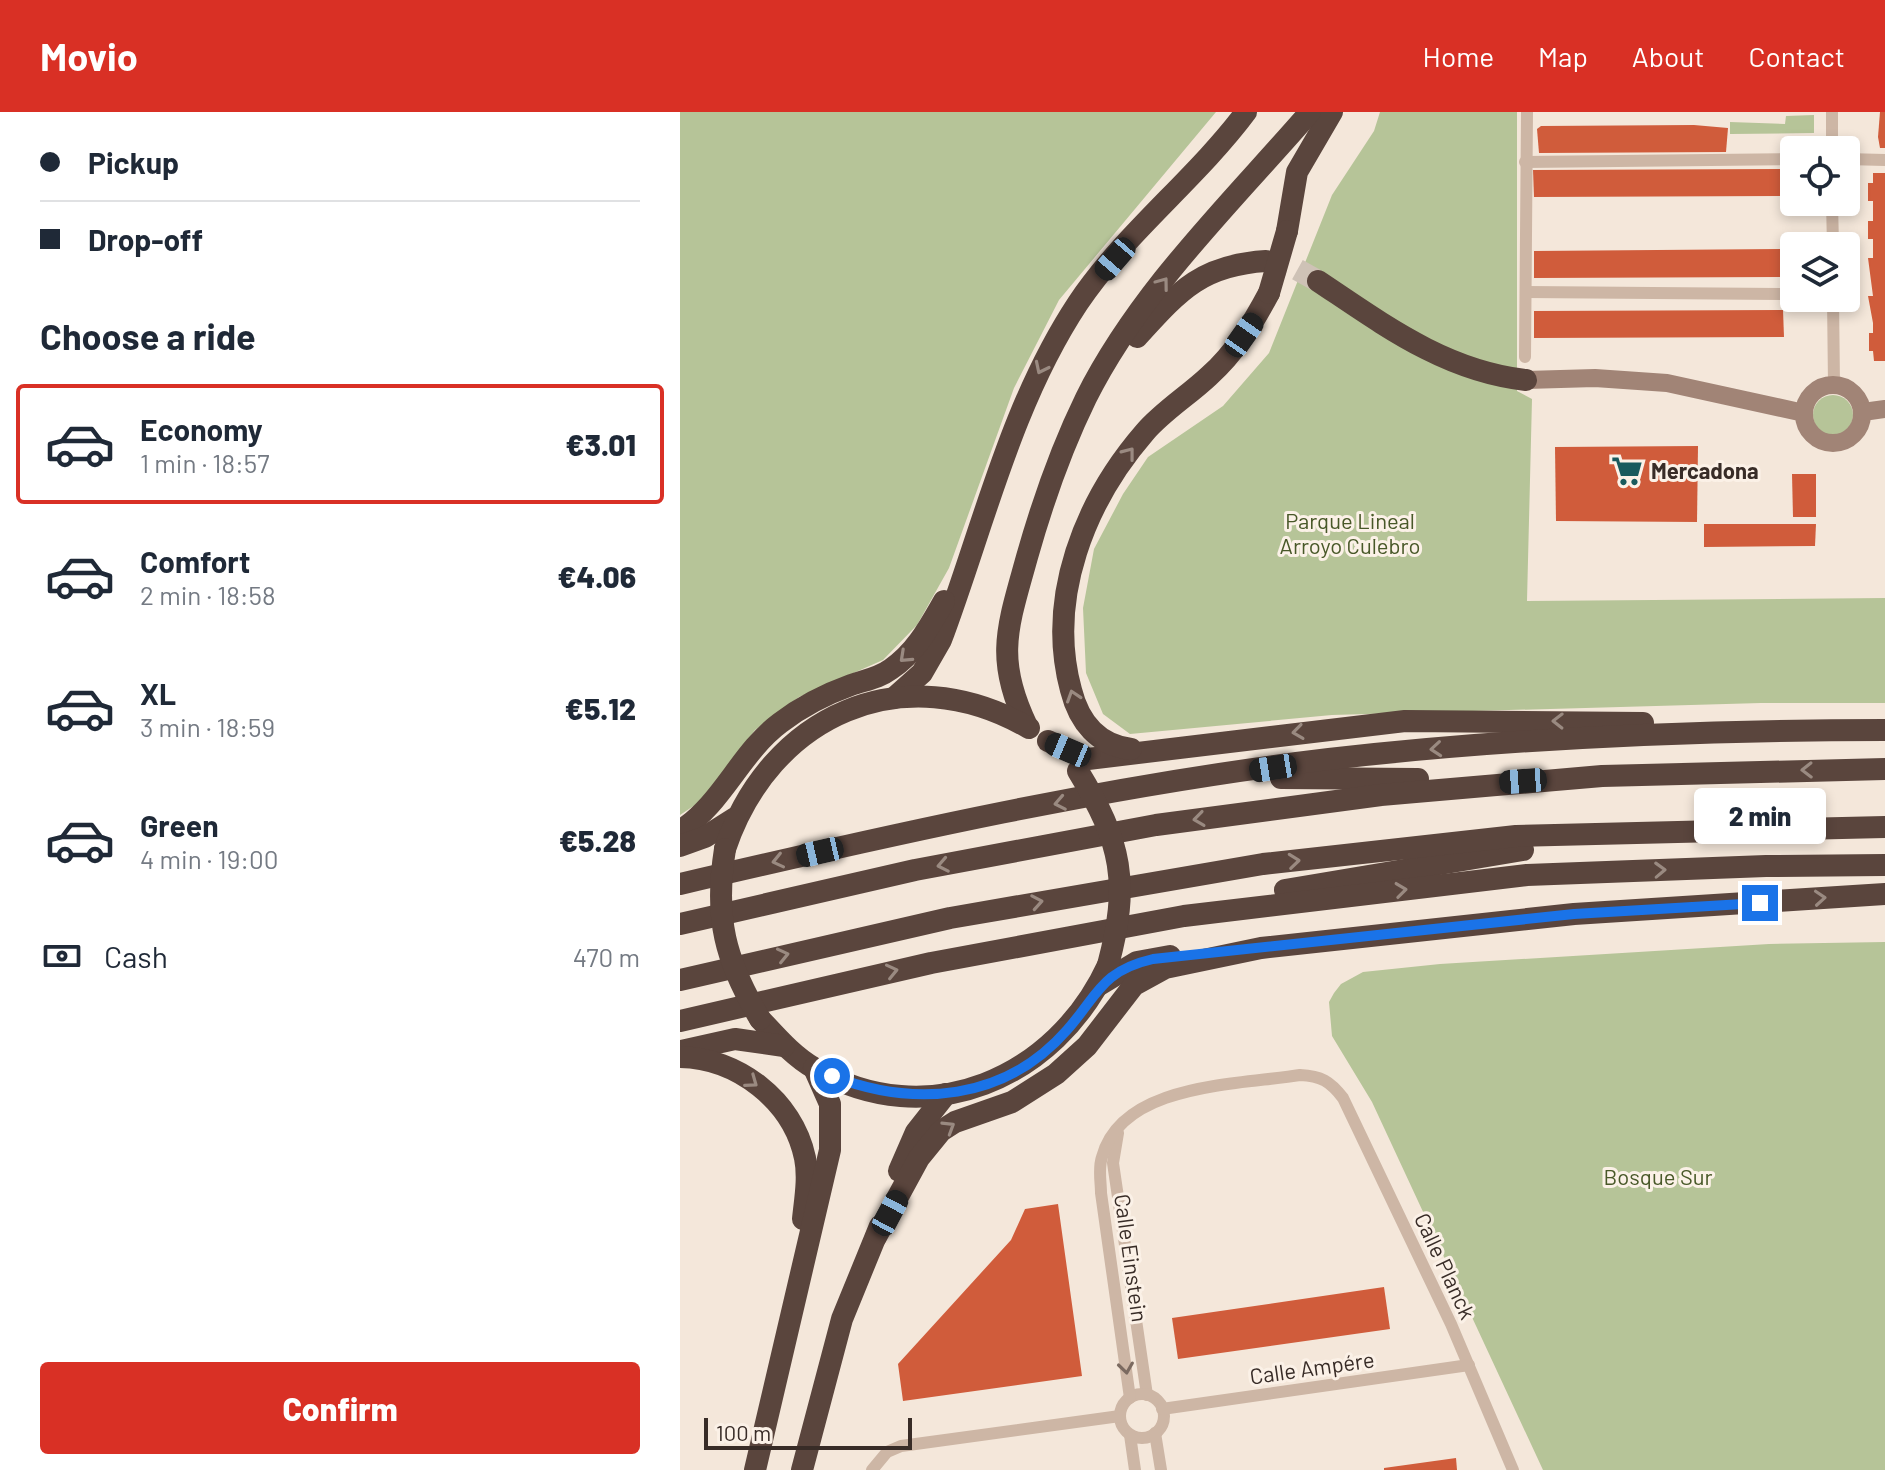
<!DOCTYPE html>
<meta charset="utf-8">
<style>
:root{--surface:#fff;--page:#f2f2f3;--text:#1f2937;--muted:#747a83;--line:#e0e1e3;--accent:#d93025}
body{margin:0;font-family:Barlow,sans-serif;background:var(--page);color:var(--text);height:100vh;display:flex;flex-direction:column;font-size:30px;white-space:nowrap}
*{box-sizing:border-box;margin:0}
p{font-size:26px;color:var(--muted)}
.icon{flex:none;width:44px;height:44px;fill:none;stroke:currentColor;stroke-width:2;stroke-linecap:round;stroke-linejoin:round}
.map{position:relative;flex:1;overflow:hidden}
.drawer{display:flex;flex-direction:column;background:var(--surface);width:680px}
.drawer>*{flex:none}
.hud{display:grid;align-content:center;height:176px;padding:0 40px;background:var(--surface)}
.tools{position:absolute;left:1100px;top:24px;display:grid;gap:16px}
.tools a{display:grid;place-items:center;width:80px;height:80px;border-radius:8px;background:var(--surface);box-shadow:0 4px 12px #0003;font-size:40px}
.scale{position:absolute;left:24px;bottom:20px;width:208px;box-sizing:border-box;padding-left:8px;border:4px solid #382c27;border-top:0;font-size:22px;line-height:28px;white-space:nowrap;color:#382c27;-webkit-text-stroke:6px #fbf1e7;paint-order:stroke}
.end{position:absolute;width:36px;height:36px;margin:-18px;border:10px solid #1a73e8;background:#fff;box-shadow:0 0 0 4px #fff}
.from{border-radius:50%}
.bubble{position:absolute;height:56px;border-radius:8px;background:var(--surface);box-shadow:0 4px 12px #0003;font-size:26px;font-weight:800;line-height:56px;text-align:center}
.car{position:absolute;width:24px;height:48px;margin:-24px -12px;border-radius:10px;box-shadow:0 0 6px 2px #0007;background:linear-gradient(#222 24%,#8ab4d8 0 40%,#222 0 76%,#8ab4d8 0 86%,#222 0)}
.hud b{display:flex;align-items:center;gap:28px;height:76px;font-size:30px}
.hud b+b{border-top:2px solid var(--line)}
.hud i{width:20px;height:20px;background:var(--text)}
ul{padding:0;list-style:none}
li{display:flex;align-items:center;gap:24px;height:120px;margin:0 16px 12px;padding:0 24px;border:4px solid transparent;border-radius:8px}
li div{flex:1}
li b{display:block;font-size:30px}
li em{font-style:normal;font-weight:800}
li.on{border-color:var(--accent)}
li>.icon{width:72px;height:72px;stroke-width:1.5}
h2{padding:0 40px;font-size:36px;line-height:96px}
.pay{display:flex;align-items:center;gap:20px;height:88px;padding:0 40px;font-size:30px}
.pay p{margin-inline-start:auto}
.button{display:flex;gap:16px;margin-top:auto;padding:16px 40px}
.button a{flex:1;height:92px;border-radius:8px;background:var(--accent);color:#fff;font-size:32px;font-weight:800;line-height:92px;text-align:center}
header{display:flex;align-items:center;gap:48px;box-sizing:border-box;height:112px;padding:0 40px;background:var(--accent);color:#fff}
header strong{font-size:38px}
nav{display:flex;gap:44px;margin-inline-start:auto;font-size:28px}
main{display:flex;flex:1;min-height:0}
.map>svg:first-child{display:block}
.green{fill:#b6c498}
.building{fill:#d05c3b}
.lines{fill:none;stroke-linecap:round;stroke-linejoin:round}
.highway-tunnel{stroke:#cec2b6;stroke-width:22;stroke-dasharray:22 11;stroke-linecap:butt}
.street{stroke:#cdb6a5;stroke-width:12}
.secondary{stroke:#a18476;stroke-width:18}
.highway{stroke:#5a453d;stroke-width:22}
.highway-bridge{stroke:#5a453d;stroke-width:22}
.oneway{stroke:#9a8a81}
.oneway2{stroke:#7b6a60}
.route{stroke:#1a73e8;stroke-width:10}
.labels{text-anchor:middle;stroke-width:6;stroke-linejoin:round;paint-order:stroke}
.poi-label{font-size:22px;font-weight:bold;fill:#382c27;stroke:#fbf1e7;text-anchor:start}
.park-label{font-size:22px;fill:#485828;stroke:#fbf1e7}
.street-label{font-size:22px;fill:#382c27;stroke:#fbf1e7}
</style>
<header>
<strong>Movio</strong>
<nav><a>Home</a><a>Map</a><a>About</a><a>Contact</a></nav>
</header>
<main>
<section class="drawer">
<div class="hud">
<b><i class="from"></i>Pickup</b>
<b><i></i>Drop-off</b>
</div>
<h2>Choose a ride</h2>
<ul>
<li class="on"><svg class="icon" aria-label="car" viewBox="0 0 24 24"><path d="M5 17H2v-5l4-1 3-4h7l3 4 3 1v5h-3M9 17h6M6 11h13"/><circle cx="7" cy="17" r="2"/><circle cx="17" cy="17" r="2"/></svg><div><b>Economy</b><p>1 min · 18:57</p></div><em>€3.01</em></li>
<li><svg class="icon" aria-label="car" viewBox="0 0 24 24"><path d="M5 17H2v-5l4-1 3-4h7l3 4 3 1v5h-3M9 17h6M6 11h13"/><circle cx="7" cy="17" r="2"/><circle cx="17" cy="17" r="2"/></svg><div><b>Comfort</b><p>2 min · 18:58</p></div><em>€4.06</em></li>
<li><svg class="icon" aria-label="car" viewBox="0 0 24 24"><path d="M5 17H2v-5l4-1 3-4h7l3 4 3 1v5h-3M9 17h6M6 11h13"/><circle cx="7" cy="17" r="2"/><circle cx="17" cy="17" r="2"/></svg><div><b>XL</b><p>3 min · 18:59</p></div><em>€5.12</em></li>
<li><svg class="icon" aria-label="car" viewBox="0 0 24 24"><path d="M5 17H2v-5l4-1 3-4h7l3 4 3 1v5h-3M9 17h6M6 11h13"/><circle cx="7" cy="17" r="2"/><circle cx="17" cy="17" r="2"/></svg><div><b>Green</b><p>4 min · 19:00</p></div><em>€5.28</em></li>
</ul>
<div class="pay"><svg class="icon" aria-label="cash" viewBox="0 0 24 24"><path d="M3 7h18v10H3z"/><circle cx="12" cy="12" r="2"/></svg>Cash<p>470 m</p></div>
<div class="button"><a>Confirm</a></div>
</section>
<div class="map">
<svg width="1205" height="1358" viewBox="0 0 1205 1358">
<rect width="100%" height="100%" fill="#f4e7da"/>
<g class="green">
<path d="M 0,0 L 536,0 L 379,188 L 334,276 L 269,456 L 237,513 L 203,548 L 119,585 L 75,618 L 24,687 L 0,703 Z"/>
<path d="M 700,0 L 837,0 L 837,279 L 852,287 L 847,489 L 1205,486 L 1205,591 L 1081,591 L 652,603 L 450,622 L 423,602 L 406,561 L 403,496 L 414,437 L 443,382 L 468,345 L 543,294 L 589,241 L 652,83 L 694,19 Z"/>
<path d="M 1134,3 L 1134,21 L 1050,22 L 1050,10 L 1105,12 L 1106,4 Z"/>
<circle cx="1153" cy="303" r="20"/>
<path d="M 1205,830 L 1205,1358 L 863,1358 L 692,990 L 652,924 L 649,890 L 654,881 L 661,872 L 683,860 L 760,852 L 1089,832 Z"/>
</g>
<g class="building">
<path d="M 1200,0 L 1205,0 L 1205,36 L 1200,36 L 1198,25 Z"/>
<path d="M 1014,13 L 1048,16 L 1046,40 L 859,41 L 857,17 L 861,14 Z"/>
<path d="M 1114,57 L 1114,84 L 854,85 L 853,58 Z"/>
<path d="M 1193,61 L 1205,61 L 1205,249 L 1194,249 L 1193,239 L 1189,239 L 1189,221 L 1193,221 L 1193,211 L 1188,184 L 1193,184 L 1188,146 L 1193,146 L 1193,127 L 1188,127 L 1188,109 L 1193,109 L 1193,89 L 1188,89 L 1188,71 L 1193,71 Z"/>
<path d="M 1103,137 L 1103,165 L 854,166 L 854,139 Z"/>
<path d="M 1103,198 L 1104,225 L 854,226 L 854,199 Z"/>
<path d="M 1018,334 L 1017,410 L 876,409 L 875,335 Z"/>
<path d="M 1112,362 L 1136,362 L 1136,405 L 1113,405 Z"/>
<path d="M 1024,412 L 1136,412 L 1135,434 L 1024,435 Z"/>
<path d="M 378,1092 L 402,1264 L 223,1289 L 218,1252 L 331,1128 L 345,1097 Z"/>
<path d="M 704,1175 L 710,1217 L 498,1247 L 492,1206 Z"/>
<path d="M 776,1346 L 777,1358 L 704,1358 L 704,1356 Z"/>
</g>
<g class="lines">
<path class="highway-tunnel" d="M 586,149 L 609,153 L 638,169"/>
<g class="street">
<path d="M 1152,0 L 1152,38"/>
<path d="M 1166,47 L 1205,48"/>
<path d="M 845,50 L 1114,47"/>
<path d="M 1152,90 L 1153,134"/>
<path d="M 846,180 L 1114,182"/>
<path d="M 1153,186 L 1154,273"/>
<path d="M 845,245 L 847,0"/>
<path d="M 438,1021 L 433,1051 L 467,1283"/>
<circle cx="462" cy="1304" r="22"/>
<path d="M 450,1286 L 421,1081 C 421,1070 418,1056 422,1045 C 442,971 558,973 620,963 C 641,964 650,969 663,986 L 771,1212 L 833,1358"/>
<path d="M 482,1297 L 789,1253"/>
<path d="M 475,1321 L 481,1358"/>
<path d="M 450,1323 L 455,1358"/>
<path d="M 192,1358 L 207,1340 L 221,1334 L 440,1304"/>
</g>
<g class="secondary">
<path d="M 846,268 L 915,266 L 987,271 L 1124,301"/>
<circle cx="1153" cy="302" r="29"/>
<path d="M 1183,300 L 1205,297"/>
</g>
<g class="highway">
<path d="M 607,119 L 617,60 L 652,0"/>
<path d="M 638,169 C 704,213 765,259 846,268"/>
<path d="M 457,225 C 499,179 521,153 586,149"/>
<path d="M 214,586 L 242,561 L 261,528 C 303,416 331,292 398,191 C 444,122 516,67 566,0"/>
<path d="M 347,614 C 314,546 328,514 347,445 C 362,392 382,335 406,286 C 460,178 552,90 630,0"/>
<path d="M 368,629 L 408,647 L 725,609 L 963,611"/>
<path d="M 451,637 C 418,633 399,610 391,578 C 366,486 405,389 465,320 C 483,299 509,283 529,264 C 555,241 573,211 589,181"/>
<path d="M 601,666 L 738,667"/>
<path d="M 0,719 C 43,691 60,641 100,611 C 122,594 146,582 171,573 C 185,568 199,566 211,557 C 236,540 249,515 264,489"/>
<path d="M 0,734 L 25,725 L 55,706"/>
<path d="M 45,737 C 90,603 223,543 349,616"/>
<path d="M 0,772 C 214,722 430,673 649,647 C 833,626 1020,618 1205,618"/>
<path d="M 605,778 L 843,738"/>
<path d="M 0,812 L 235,758 L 476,713 L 701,683 L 922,664 L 1205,657"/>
<path d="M 0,868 L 270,806 L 583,752 L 836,724 L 1205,715"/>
<path d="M 419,873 L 457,850 L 490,844"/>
<path d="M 80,907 C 97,925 113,944 134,956 C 248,1023 376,966 428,853"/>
<path d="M 0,909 L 251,851 L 504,804 L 847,763 L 1086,754 L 1205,753"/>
<path d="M 1,939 L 55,927 L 104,934"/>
<path d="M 0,945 C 57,946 113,988 125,1046 C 129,1066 125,1087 123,1107"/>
<path d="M 219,1059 L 236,1020 L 266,982"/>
<path d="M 196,1125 L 239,1046 L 261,1019 L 275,1010 L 332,990 L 376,962 L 407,934 L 454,873 L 485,856 L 581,836 L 894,802 L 1205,782"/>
<path d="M 75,1358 L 150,1038 L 150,992 L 134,956"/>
<path d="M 122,1358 L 162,1207 L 200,1114"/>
</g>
<g class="highway-bridge">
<path d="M 589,181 L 607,119"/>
<path d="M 398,659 C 442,731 450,771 428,853"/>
<path d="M 45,737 C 34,806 45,848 80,907"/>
</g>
</g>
<defs><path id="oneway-chevron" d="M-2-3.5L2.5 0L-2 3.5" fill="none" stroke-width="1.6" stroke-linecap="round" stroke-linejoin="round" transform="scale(2)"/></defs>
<g class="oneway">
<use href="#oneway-chevron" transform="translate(483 171) rotate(-53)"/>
<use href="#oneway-chevron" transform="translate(361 256) rotate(116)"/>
<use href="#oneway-chevron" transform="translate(449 341) rotate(-52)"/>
<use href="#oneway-chevron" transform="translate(225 545) rotate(137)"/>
<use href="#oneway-chevron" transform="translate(393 584) rotate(-108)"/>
<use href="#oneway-chevron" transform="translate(878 609) rotate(-179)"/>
<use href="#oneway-chevron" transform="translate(618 620) rotate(172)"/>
<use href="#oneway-chevron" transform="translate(756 637) rotate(175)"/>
<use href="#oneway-chevron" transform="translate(1127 658) rotate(179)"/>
<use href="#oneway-chevron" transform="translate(380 691) rotate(169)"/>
<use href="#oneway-chevron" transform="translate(519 707) rotate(172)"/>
<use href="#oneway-chevron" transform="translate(98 749) rotate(167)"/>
<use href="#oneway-chevron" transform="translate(614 749) rotate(-6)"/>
<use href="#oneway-chevron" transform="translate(263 753) rotate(169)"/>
<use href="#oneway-chevron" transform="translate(980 758) rotate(-2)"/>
<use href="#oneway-chevron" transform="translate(721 778) rotate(-7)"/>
<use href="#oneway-chevron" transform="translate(1140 786) rotate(-4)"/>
<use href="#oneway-chevron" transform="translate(357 790) rotate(-10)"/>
<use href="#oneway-chevron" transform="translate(103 843) rotate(-13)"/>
<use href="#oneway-chevron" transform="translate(212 859) rotate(-13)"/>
<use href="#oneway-chevron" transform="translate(72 970) rotate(36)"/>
<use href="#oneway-chevron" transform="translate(269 1015) rotate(-32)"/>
</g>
<use class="oneway2" href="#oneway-chevron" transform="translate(446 1256) rotate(82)"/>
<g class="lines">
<path class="route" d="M 152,964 C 235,996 325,989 387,918 C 418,883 421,859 473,847 L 894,802 L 1080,791"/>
</g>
<defs>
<symbol id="supermarket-bare" viewBox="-9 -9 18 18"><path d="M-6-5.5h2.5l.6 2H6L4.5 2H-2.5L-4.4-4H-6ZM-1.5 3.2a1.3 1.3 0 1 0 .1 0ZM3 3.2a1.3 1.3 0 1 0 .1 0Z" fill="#195a5d" stroke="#fbf1e7" stroke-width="2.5" paint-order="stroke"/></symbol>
</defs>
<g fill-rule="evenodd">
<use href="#supermarket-bare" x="925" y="337" width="44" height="44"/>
</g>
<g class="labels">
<g class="poi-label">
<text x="971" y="367">Mercadona</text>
</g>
<g class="park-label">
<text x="670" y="417">Parque Lineal<tspan x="670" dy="25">Arroyo Culebro</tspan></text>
<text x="978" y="1073">Bosque Sur</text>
</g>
<g class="street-label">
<text transform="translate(451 1146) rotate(82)" y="8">Calle Einstein</text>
<text transform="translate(765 1154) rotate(65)" y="8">Calle Planck</text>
<text transform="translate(632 1256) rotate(-8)" y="8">Calle Ampére</text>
</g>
</g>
</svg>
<div class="tools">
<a><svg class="icon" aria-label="locate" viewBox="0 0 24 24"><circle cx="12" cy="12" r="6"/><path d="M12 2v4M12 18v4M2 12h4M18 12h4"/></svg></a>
<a><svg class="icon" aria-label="layers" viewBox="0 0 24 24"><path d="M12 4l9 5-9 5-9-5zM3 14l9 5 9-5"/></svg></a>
</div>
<div class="scale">100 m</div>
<i class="end from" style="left:152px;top:964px"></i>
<i class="end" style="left:1080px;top:791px"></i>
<div class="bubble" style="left:1014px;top:676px;width:132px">2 min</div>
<i class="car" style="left:435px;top:147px;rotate:221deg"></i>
<i class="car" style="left:564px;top:223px;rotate:35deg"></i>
<i class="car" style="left:388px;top:638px;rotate:293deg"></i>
<i class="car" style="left:593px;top:656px;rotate:261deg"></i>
<i class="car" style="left:843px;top:669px;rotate:266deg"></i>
<i class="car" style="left:140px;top:740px;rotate:257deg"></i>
<i class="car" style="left:210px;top:1101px;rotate:28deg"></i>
</div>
</main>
